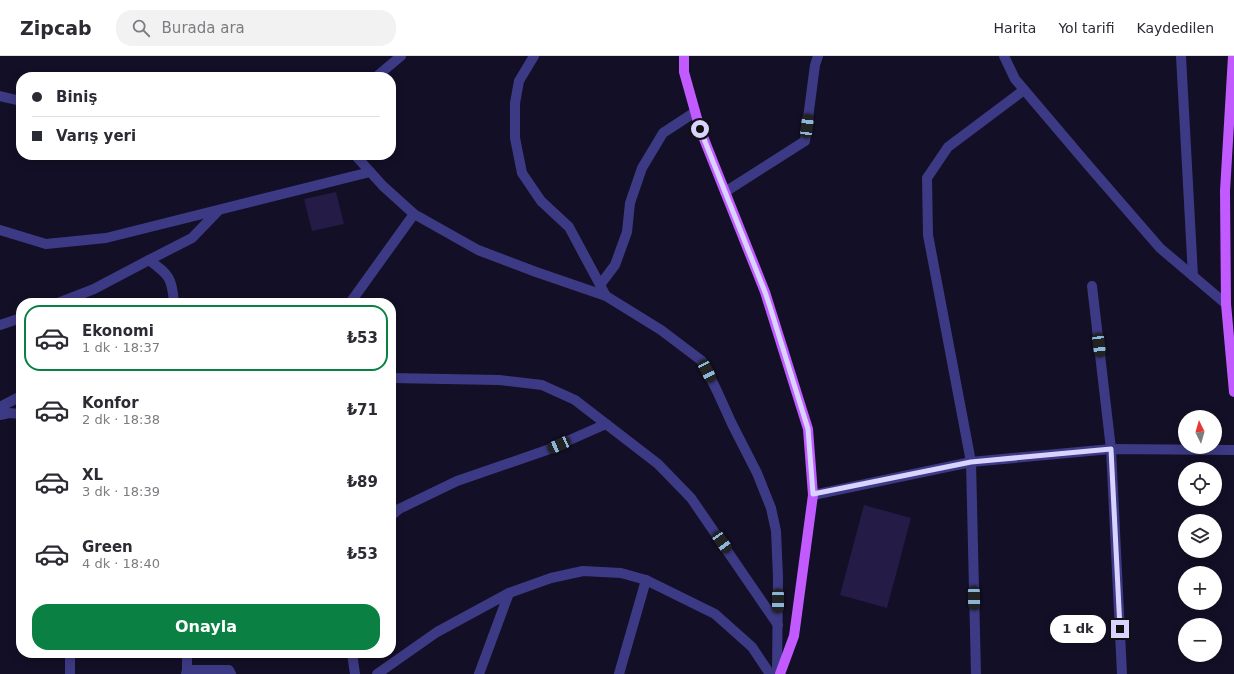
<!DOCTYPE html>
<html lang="tr">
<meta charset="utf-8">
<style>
:root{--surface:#fff;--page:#f2f2f3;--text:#2b2b33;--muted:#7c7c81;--line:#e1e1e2;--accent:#0b8043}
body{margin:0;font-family:"DejaVu Sans",sans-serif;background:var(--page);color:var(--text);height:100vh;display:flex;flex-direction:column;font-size:15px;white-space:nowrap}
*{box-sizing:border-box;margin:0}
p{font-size:13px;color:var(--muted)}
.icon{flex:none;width:22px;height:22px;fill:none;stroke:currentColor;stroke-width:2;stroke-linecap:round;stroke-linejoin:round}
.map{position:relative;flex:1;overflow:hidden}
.panel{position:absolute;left:16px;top:242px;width:380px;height:360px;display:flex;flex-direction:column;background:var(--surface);border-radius:16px;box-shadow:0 2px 10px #0003}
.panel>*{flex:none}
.hud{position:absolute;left:16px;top:16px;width:380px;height:88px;border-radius:16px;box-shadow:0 2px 10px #0003;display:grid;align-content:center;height:88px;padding:0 16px;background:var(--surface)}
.needle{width:26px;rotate:355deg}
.tools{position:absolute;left:1178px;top:354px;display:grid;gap:8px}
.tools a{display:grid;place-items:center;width:44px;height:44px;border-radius:50%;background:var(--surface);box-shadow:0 2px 10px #0003;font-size:20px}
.end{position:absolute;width:18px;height:18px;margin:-9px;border:5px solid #d9d4ff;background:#111;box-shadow:0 0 0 2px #111}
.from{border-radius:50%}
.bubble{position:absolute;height:28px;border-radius:14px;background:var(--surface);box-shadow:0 2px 10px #0003;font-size:13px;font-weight:700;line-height:28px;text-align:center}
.car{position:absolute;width:12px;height:24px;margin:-12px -6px;border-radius:5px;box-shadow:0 0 3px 1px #0007;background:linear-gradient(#222 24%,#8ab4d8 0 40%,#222 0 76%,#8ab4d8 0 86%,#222 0)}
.hud b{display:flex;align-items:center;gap:14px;height:38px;font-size:15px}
.hud b+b{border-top:1px solid var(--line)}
.hud i{width:10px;height:10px;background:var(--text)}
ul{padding:7px 0 0;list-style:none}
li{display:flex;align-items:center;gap:12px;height:66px;margin:0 8px 6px;padding:0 8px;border:2px solid transparent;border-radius:16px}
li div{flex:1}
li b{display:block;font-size:15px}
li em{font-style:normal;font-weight:700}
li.active{border-color:var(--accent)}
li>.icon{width:36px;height:36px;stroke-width:1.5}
.cta{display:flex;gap:8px;margin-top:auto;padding:8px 16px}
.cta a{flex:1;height:46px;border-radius:16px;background:var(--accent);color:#fff;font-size:16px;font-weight:700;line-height:46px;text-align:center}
header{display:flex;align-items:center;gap:24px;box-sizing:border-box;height:56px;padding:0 20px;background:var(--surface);border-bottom:1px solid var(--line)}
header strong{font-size:19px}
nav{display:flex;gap:22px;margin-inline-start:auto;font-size:14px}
.search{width:280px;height:36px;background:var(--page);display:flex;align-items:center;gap:10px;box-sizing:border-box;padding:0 14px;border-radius:16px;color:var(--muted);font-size:15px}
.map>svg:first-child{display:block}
.building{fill:#241b47}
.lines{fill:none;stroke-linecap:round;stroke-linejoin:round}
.minor{stroke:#3d3a85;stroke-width:10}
.major{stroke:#c25bff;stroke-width:10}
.route{stroke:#d9d4ff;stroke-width:5}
</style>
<header>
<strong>Zipcab</strong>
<div class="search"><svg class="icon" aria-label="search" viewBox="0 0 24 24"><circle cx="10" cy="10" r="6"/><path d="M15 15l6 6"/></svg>Burada ara</div>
<nav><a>Harita</a><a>Yol tarifi</a><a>Kaydedilen</a></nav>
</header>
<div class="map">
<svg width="1234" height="618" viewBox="0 0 1234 618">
<rect width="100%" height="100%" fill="#130f26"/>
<g class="building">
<path d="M 336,136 L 344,168 L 312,175 L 304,143 Z"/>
<path d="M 864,449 L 911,462 L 887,552 L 840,539 Z"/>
</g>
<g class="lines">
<g class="minor">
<path d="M 534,0 L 519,25 L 515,47 L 515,82 L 522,117 L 541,145 L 569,171 L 606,240"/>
<path d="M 1004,0 L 1015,23 L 1088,109 L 1160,192 L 1226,248"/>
<path d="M 1181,0 L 1193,220"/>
<path d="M 376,21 L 401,0"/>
<path d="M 0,40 L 21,45"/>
<path d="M 355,99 L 383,130 L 414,158 L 478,194 L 536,216 L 606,240 L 661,274 L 702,305 L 717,335 L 732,368 L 757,417 L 771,452 L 776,475 L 778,521 L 777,618"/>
<path d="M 725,136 L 805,85 L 815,9 L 818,0"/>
<path d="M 0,174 L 46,188 L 106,182 L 370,116"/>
<path d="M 149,204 L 192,182 L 218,155"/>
<path d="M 600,229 L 615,209 L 627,176 L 630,147 L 642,112 L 663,77 L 695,56"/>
<path d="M 1092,230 L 1111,393 L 1122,618"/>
<path d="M 58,247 L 94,233 L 149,204 C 169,219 172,221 174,247"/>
<path d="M 350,247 L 414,158"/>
<path d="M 0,269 L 21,262"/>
<path d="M 391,322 L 499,324 L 542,329 L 575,344 L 658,408 L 691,442 L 778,569"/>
<path d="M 0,351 L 21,340"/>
<path d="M 0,359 L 9,357 L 21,358"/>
<path d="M 813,439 L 971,406 L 1111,393 L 1234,394"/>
<path d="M 391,460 L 399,453 L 457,425 L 547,394 L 606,368"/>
<path d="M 70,597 L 70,618"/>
<path d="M 352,597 L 355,618"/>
<path d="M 187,614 L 229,614 L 231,618"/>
<path d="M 186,618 L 187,614 L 187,597"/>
<path d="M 377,618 L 437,576 L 509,537 L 551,522 L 583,515 L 621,517 L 646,524 L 715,558 L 752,591 L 770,618"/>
<path d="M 479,618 L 509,537"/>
<path d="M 619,618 L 646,524"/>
<path d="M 976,618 L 971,406 L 928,179 L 927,122 L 948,91 L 1024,34"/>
</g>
<g class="major">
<path d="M 684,0 L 684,16 L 700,73 L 765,236 L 808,373 L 813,439 L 794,580 L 780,618"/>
<path d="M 1233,0 L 1225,135 L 1226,248 L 1234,336"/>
</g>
</g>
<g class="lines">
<path class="route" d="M 700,73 L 765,236 L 770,251 L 808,373 L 813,438 L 971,406 L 1111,393 L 1120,573"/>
</g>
</svg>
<div class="tools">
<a><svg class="needle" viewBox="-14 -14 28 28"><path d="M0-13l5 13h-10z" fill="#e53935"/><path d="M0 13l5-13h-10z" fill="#7c7c81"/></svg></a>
<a><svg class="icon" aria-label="locate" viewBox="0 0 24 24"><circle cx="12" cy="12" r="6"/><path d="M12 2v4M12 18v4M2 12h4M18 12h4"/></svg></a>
<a><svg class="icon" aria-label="layers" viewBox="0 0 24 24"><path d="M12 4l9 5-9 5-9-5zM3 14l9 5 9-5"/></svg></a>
<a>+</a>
<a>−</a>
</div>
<i class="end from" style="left:700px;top:73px"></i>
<i class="end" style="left:1120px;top:573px"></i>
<div class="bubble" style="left:1050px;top:559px;width:56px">1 dk</div>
<i class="car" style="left:807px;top:70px;rotate:7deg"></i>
<i class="car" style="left:1099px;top:289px;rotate:173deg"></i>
<i class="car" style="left:707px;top:315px;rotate:153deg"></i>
<i class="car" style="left:559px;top:389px;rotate:246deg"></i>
<i class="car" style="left:722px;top:486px;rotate:145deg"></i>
<i class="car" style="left:974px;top:542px;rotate:179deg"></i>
<i class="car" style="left:778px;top:545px;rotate:180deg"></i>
<div class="hud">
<b><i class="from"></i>Biniş</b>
<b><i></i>Varış yeri</b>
</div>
<section class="panel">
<ul>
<li class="active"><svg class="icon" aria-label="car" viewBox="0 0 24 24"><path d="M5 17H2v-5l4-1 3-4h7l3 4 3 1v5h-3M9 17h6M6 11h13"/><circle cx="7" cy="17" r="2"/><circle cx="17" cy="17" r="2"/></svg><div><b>Ekonomi</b><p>1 dk · 18:37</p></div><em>₺53</em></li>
<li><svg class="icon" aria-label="car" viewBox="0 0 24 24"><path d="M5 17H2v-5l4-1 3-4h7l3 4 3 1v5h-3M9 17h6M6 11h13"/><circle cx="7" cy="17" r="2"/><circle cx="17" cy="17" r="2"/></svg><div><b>Konfor</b><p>2 dk · 18:38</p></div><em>₺71</em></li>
<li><svg class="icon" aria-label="car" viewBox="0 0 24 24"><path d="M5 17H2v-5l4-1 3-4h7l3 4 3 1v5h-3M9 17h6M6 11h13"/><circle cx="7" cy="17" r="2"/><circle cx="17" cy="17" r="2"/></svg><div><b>XL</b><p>3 dk · 18:39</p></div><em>₺89</em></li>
<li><svg class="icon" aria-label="car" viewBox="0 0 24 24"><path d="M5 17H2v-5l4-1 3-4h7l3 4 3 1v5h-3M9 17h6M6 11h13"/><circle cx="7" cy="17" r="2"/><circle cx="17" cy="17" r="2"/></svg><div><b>Green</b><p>4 dk · 18:40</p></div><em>₺53</em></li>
</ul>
<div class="cta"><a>Onayla</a></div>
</section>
</div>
